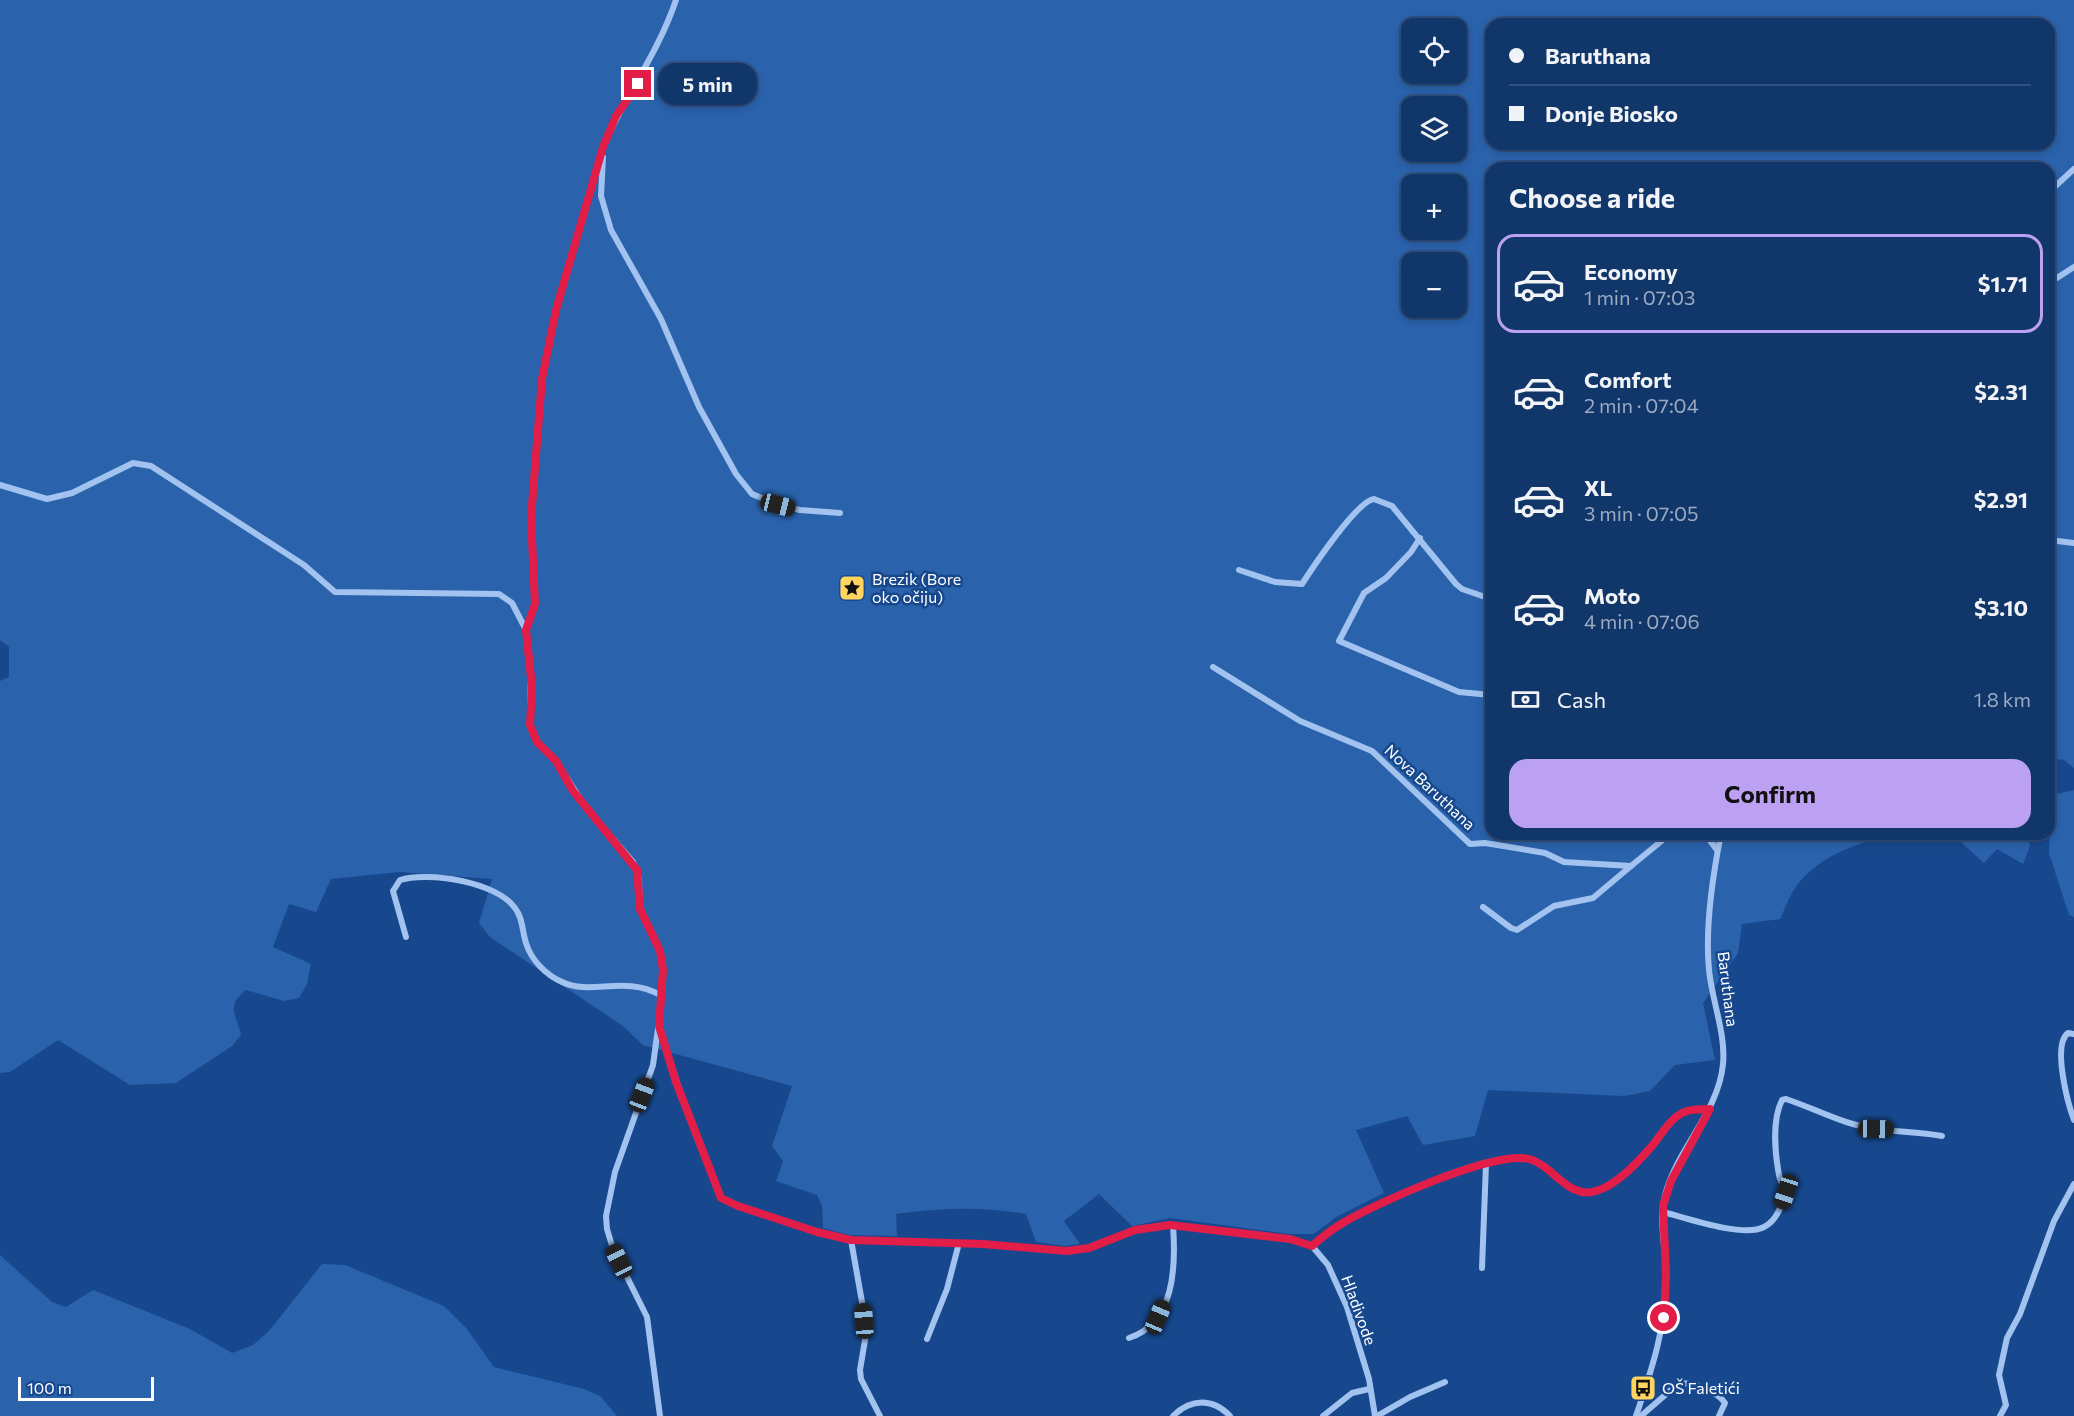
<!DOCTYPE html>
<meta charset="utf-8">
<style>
:root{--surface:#11366a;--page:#1e4172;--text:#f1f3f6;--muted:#9cabc1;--line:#30507e;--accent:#bca0f2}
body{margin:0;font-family:Commissioner,sans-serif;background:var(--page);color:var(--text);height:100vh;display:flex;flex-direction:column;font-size:22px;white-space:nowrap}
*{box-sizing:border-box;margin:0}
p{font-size:20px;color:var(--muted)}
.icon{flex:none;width:33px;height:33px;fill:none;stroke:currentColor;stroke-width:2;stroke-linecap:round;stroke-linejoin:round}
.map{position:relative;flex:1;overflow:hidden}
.side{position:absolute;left:1485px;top:162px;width:570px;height:678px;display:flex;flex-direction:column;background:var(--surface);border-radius:18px;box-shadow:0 3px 9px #0003,0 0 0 2px var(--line)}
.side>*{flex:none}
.top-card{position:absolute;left:1485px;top:18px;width:570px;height:132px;border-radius:18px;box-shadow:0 3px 9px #0003,0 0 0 2px var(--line);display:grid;align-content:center;height:132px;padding:0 24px;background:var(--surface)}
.tools{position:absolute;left:1401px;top:18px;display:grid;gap:12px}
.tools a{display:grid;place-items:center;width:66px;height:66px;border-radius:12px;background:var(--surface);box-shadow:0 3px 9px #0003,0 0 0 2px var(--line);font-size:30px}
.scale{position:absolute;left:18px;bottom:15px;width:136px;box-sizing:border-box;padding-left:6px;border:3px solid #fff;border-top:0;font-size:16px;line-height:21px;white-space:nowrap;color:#fff;-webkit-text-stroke:4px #17488d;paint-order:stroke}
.end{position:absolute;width:27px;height:27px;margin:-14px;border:8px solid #e11d48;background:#fff;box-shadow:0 0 0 3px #fff}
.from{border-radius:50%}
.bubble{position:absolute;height:42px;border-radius:18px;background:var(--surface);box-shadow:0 3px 9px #0003,0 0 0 2px var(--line);font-size:20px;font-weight:700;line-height:42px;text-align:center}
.car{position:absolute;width:18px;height:36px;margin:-18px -9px;border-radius:8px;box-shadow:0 0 4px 2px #0007;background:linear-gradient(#222 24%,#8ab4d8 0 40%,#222 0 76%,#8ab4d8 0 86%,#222 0)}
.top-card b{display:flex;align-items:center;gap:21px;height:57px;font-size:22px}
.top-card b+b{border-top:2px solid var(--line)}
.top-card i{width:15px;height:15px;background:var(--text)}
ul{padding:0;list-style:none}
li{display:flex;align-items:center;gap:18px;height:99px;margin:0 12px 9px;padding:0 12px;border:3px solid transparent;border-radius:18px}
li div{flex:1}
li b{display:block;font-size:22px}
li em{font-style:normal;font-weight:700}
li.selected{border-color:var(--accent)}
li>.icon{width:54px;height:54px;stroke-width:1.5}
h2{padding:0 24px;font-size:27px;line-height:72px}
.pay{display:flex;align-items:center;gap:15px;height:66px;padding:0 24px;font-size:22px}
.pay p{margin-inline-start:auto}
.action{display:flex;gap:12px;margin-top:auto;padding:12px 24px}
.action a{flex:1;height:69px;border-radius:18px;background:var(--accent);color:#111;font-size:24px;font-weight:700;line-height:69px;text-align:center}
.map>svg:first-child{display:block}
.green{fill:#2a62ac;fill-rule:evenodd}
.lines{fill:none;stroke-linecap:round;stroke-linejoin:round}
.street{stroke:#a2c3ef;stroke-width:6}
.route{stroke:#e11d48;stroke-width:8}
.labels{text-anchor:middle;stroke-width:5;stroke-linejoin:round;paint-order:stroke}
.poi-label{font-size:16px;fill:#fff;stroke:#17488d;text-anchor:start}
.street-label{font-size:16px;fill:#fff;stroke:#17488d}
</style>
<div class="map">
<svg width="2074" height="1416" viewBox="0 0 2074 1416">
<rect width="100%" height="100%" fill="#17488d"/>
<g class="green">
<path d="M 0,0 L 2074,0 L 2074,768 L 2064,760 L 2049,758 L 2049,168 L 1491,168 L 1491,834 L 1895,834 C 1858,843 1822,854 1797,885 C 1790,895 1785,908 1780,919 L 1742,924 L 1738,953 L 1703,1003 L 1715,1060 L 1675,1065 L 1650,1091 L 1624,1096 L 1488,1090 L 1475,1136 L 1423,1145 L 1407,1116 L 1356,1130 L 1384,1193 L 1336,1217 L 1314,1234 L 1289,1234 L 1170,1218 L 1132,1226 L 1099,1194 L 1064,1221 L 1080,1244 L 1065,1246 L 1036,1242 L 1026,1214 C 982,1206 939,1208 896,1214 L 897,1236 L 849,1235 L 823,1228 L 822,1206 L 817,1195 L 776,1181 L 783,1161 L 772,1146 L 792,1086 L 643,1045 L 623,1026 L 490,937 L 479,923 L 492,879 L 400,872 L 331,879 L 316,912 L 289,904 L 273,947 L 311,964 L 307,984 L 299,998 L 284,1001 L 246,990 C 226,1005 236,1014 241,1035 L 232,1046 L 176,1083 L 130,1085 L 58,1040 L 10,1072 L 0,1073 L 0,681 L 9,677 L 9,647 L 0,640 ZM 1491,24 L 2049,24 L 2049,144 L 1491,144 ZM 1412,28 L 1456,28 L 1456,74 L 1412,74 ZM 1412,106 L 1456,106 L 1456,152 L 1412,152 ZM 1412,184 L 1456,184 L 1456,230 L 1412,230 ZM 1412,262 L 1456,262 L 1456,308 L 1412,308 Z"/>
<path d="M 2074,790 L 2074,917 L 2069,915 L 2049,853 L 2050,801 L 2056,794 Z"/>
<path d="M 1952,834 L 2018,834 L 2028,838 L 2030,846 L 2023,864 L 1997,849 L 1984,863 Z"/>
<path d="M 0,1255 L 52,1302 L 66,1307 L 93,1290 L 190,1329 L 232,1353 L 253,1345 L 269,1331 L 322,1264 L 345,1265 L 444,1306 L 467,1329 L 494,1367 L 584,1389 L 600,1396 L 617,1416 L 0,1416 Z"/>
</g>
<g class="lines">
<g class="street">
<path d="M 603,157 L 601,196 L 611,230 L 661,319 L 699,407 L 736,474 L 752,494 L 778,505 L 800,510 L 840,513"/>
<path d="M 2049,192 L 2074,169"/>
<path d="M 2049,283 L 2074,267"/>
<path d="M 0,485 L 47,499 L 72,493 L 133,463 L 151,466 L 304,565 L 335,592 L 499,594 L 512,603 L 526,630"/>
<path d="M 1420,538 L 1411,552 L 1386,578 L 1364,593 L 1339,641 L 1459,692 L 1491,695"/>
<path d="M 2049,540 L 2074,543"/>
<path d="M 1239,570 L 1275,582 L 1302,584 C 1313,567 1357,501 1374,499 L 1392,506 L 1456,584 L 1462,589 L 1491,599"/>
<path d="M 1213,667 L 1300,721 L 1372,751 L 1470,844 L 1485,843 L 1545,853 L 1564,862 L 1631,866 L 1670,834"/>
<path d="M 1705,834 L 1717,850"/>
<path d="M 1483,907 L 1511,928 L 1517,930 L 1554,906 L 1593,898 L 1631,866"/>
<path d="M 406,937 L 393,891 L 400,880 C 428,871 497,882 515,908 C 523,918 522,931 526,943 C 531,960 546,975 562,982 C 591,996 625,975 660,995"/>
<path d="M 659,1026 L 682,1098 L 721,1198 L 738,1206 L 817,1232 L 851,1240"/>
<path d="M 2074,1034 L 2068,1033 C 2052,1045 2068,1104 2074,1120"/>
<path d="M 1663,1212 C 1686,1218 1743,1238 1764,1227 C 1777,1221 1782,1204 1786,1192 C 1784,1186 1780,1181 1779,1175 C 1775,1153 1772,1120 1782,1100 L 1786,1099 C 1816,1109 1844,1125 1876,1129 C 1898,1132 1920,1132 1942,1136"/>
<path d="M 1312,1246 C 1321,1238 1331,1230 1341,1224 C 1375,1204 1492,1149 1529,1159 C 1553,1165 1568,1200 1596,1191 C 1617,1185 1638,1162 1652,1146 C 1662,1134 1671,1116 1687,1111 C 1694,1109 1702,1109 1710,1109"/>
<path d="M 1482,1268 L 1486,1164"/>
<path d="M 1129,1338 C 1175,1323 1176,1266 1173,1225"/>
<path d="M 927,1339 L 947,1289 L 959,1243"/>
<path d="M 660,1416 L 647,1317 L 613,1249 L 607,1229 L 606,1216 L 615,1172 L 653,1065 L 660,1014 L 663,970 L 660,951 L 640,909 L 639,879 L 633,862 L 586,808 L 556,761 L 537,742 L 530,725 L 531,670 L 526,630 L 535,604 L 531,518 L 542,379 L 556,310 L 603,147 C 625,95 657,56 676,0"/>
<path d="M 880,1416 L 861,1379 L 860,1370 L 865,1340 L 862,1302 L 851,1240 L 983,1244 L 1067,1251 L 1089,1248 L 1135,1230 L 1170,1225 L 1290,1239 L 1312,1246 L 1328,1265 L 1347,1307 L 1369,1379 L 1375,1416"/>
<path d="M 1173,1416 C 1191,1398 1213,1398 1230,1416"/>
<path d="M 1323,1416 L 1352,1393 L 1369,1389"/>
<path d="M 1377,1416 L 1410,1397 L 1445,1382"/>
<path d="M 1636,1416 C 1652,1369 1667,1325 1666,1274 C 1666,1252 1660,1228 1663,1206 C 1670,1154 1718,1117 1723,1064 C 1726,1034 1712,1001 1709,970 C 1705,929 1713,874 1721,834"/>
<path d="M 1641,1416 L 1672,1389 L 1682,1383 C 1696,1384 1718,1392 1725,1403 L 1719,1416"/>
<path d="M 2000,1416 L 2006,1405 L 1999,1375 L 2007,1338 L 2020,1314 L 2054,1221 L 2074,1184"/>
</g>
</g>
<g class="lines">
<path class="route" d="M 638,84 L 616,116 L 603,147 L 556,310 L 542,379 L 531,518 L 535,604 L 526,630 L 532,687 L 530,725 L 537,742 L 556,761 L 573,791 L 637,870 L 640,909 L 660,951 L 663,970 L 659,1026 L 676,1082 L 721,1198 L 738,1206 L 817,1232 L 851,1240 L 983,1244 L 1067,1251 L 1089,1248 L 1135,1230 L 1170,1225 L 1290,1239 L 1312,1246 C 1321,1238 1331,1230 1341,1224 C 1374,1204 1494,1150 1529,1159 C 1553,1165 1568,1200 1596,1191 C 1617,1185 1638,1162 1652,1146 C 1662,1134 1671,1116 1687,1111 C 1694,1109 1702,1109 1710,1109 L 1671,1181 L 1663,1206 L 1666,1274 L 1664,1318"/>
</g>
<defs>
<symbol id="sight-square" viewBox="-11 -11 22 22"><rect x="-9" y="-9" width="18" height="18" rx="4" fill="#ffd560" stroke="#17488d"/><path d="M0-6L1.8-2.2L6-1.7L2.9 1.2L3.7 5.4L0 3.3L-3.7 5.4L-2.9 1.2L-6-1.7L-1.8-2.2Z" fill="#111"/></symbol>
<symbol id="bus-square" viewBox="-11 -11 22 22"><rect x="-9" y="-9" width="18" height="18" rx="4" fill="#ffd560" stroke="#17488d"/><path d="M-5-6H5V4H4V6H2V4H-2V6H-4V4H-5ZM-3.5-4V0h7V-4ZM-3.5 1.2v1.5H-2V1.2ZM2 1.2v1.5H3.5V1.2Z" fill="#111"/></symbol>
</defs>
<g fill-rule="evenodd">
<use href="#sight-square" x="837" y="573" width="30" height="30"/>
<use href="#bus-square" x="1628" y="1373" width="30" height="30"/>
</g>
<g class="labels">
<g class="poi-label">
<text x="872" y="585">Brezik (Bore<tspan x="872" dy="18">oko očiju)</tspan></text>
<text x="1662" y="1394">OŠ Faletići</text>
</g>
<g class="street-label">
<text transform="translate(1430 787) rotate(43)" y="6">Nova Baruthana</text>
<text transform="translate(1728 989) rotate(83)" y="6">Baruthana</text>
<text transform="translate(1359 1310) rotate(70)" y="6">Hladivode</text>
</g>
</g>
</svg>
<div class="tools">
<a><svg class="icon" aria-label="locate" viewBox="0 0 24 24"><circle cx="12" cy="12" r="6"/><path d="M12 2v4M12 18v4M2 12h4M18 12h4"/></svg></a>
<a><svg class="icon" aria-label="layers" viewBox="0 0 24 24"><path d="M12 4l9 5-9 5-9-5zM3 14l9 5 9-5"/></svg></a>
<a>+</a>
<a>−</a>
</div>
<div class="scale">100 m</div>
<i class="end from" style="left:1664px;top:1318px"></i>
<i class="end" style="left:638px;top:84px"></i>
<div class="bubble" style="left:658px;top:63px;width:99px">5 min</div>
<i class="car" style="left:778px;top:505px;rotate:104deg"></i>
<i class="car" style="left:642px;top:1095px;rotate:21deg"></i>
<i class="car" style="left:1876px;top:1129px;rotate:91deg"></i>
<i class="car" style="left:1786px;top:1192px;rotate:198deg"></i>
<i class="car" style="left:619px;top:1261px;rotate:334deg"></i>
<i class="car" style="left:1158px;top:1317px;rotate:23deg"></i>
<i class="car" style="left:864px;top:1321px;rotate:356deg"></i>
<div class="top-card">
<b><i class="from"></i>Baruthana</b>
<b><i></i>Donje Biosko</b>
</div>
<section class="side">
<h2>Choose a ride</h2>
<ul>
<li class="selected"><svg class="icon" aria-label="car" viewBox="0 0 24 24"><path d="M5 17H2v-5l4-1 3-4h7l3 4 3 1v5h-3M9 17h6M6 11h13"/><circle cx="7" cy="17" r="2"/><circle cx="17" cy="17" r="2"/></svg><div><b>Economy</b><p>1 min · 07:03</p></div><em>$1.71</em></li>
<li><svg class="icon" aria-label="car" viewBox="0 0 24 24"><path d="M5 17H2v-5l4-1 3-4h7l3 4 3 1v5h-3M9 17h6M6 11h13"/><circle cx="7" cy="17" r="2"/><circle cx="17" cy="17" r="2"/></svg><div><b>Comfort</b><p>2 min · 07:04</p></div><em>$2.31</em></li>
<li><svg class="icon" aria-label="car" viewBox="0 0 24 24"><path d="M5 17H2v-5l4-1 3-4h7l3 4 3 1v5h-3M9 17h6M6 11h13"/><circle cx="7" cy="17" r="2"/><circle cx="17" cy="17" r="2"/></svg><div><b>XL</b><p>3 min · 07:05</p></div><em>$2.91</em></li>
<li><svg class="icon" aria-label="car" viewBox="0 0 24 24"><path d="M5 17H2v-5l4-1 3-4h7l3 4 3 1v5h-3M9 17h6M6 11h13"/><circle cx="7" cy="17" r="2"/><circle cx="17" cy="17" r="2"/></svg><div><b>Moto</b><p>4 min · 07:06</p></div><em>$3.10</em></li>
</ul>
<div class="pay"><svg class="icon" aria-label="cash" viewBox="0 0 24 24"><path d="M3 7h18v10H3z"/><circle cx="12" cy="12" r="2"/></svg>Cash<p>1.8 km</p></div>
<div class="action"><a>Confirm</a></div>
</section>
</div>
